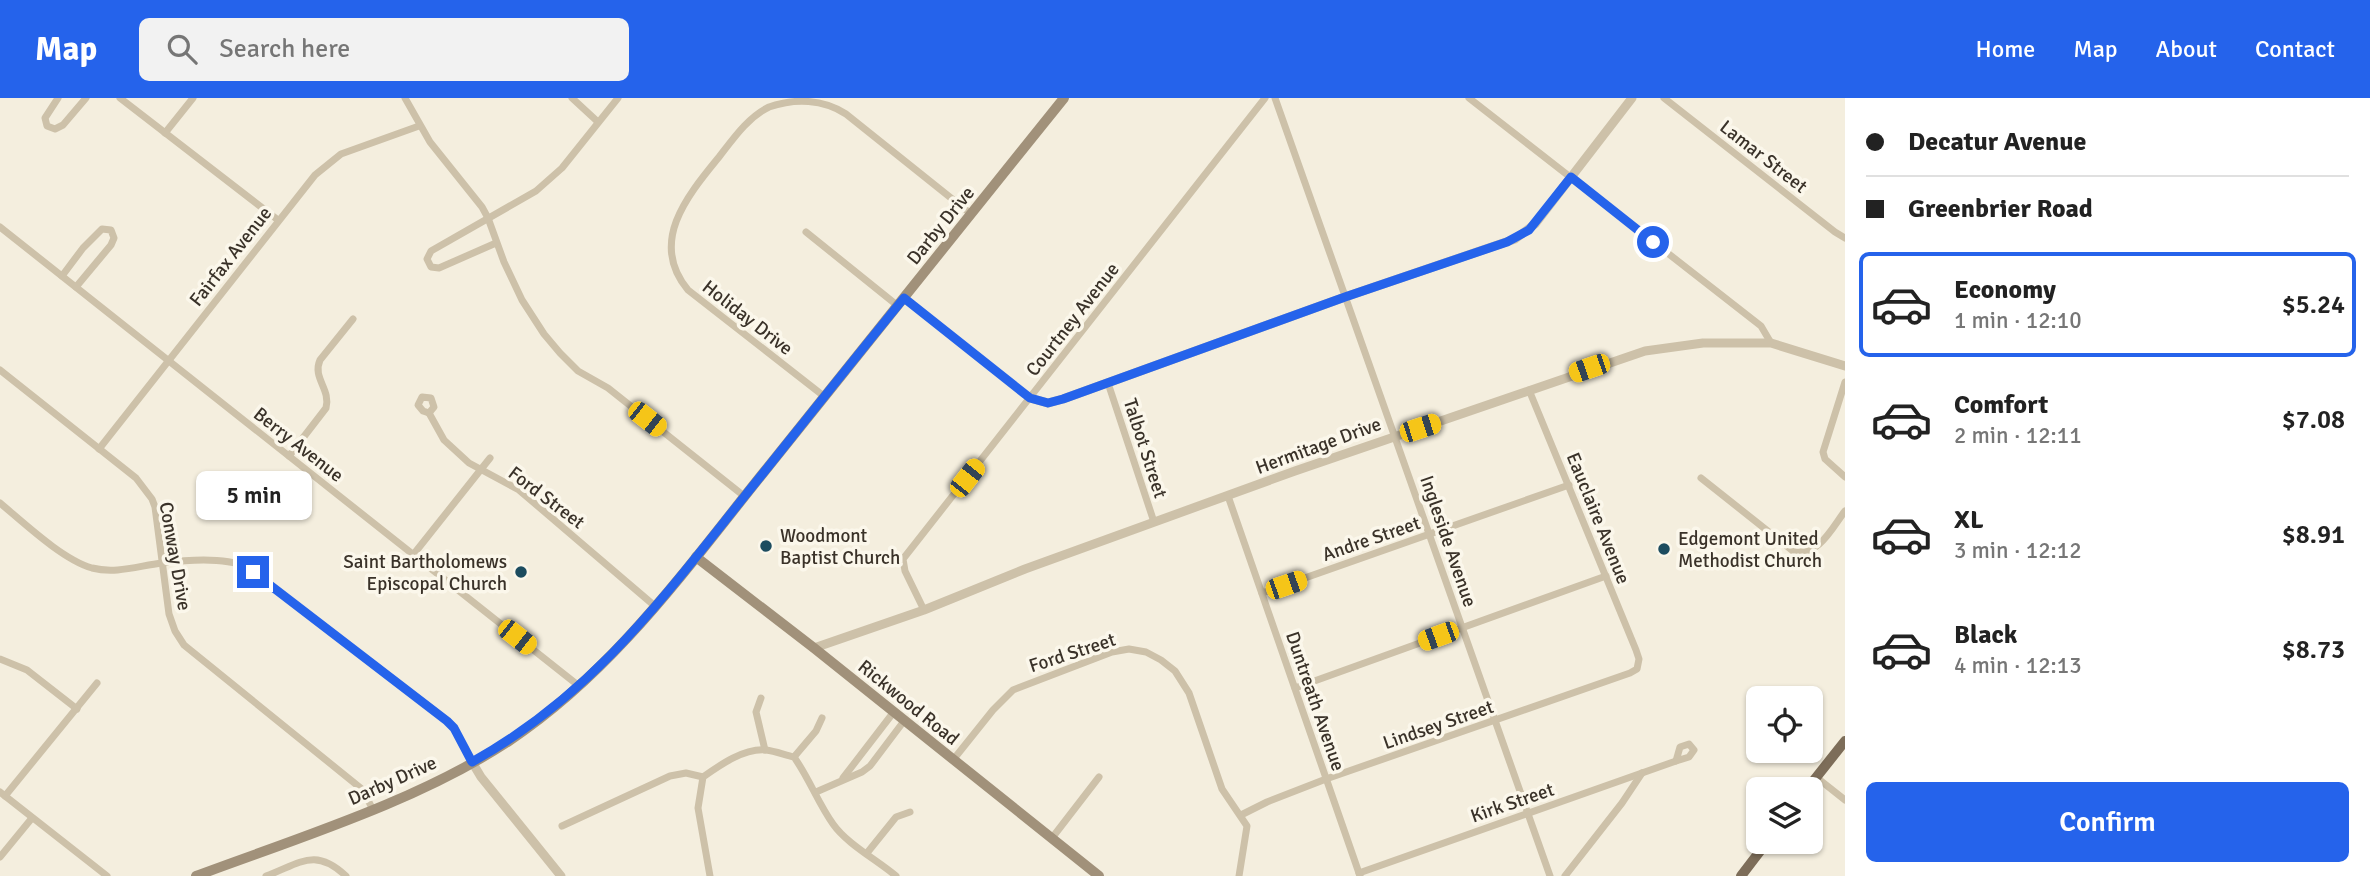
<!DOCTYPE html>
<meta charset="utf-8">
<style>
:root{--surface:#fff;--page:#f2f2f2;--text:#222;--muted:#767676;--line:#e0e0e0;--accent:#2563eb}
body{margin:0;font-family:Signika,sans-serif;background:var(--page);color:var(--text);height:100vh;display:flex;flex-direction:column;font-size:26px;white-space:nowrap}
*{box-sizing:border-box;margin:0}
p{font-size:23px;color:var(--muted)}
.icon{flex:none;width:38px;height:38px;fill:none;stroke:currentColor;stroke-width:2;stroke-linecap:round;stroke-linejoin:round}
.map{position:relative;flex:1;overflow:hidden}
.side{display:flex;flex-direction:column;background:var(--surface);width:525px}
.side>*{flex:none}
.top-card{display:grid;align-content:center;height:154px;padding:0 21px;background:var(--surface)}
.controls{position:absolute;left:1746px;top:588px;display:grid;gap:14px}
.controls a{display:grid;place-items:center;width:77px;height:77px;border-radius:10px;background:var(--surface);box-shadow:0 2px 5px #0004;font-size:35px}
.end{position:absolute;width:32px;height:32px;margin:-16px;border:9px solid #2563eb;background:#fff;box-shadow:0 0 0 4px #fff}
.from{border-radius:50%}
.bubble{position:absolute;height:49px;border-radius:10px;background:var(--surface);box-shadow:0 2px 5px #0004;font-size:23px;font-weight:600;line-height:49px;text-align:center}
.car{position:absolute;width:21px;height:42px;margin:-21px -10px;border-radius:9px;box-shadow:0 0 5px 2px #0007;background:linear-gradient(#f5c518 24%,#345 0 40%,#f5c518 0 76%,#345 0 86%,#f5c518 0)}
.top-card b{display:flex;align-items:center;gap:24px;height:66px;font-size:26px}
.top-card b+b{border-top:2px solid var(--line)}
.top-card i{width:18px;height:18px;background:var(--text)}
ul{padding:0;list-style:none}
li{display:flex;align-items:center;gap:21px;height:105px;margin:0 14px 10px;padding:0 7px;border:4px solid transparent;border-radius:10px}
li div{flex:1}
li b{display:block;font-size:26px}
li em{font-style:normal;font-weight:600}
li.current{border-color:var(--accent)}
li>.icon{width:63px;height:63px;stroke-width:1.5}
.cta{display:flex;gap:14px;margin-top:auto;padding:14px 21px}
.cta a{flex:1;height:80px;border-radius:10px;background:var(--accent);color:#fff;font-size:28px;font-weight:600;line-height:80px;text-align:center}
header{display:flex;align-items:center;gap:42px;box-sizing:border-box;height:98px;padding:0 35px;background:var(--accent);color:#fff}
header strong{font-size:33px}
nav{display:flex;gap:38px;margin-inline-start:auto;font-size:24px}
.search{width:490px;height:63px;background:var(--page);display:flex;align-items:center;gap:18px;box-sizing:border-box;padding:0 24px;border-radius:10px;color:var(--muted);font-size:26px}
main{display:flex;flex:1;min-height:0}
.map>svg:first-child{display:block}
.lines{fill:none;stroke-linecap:round;stroke-linejoin:round}
.minor{stroke:#cdc1a9;stroke-width:7}
.tertiary{stroke:#cdc1a9;stroke-width:9}
.secondary{stroke:#a1917a;stroke-width:10}
.primary{stroke:#7d6d59;stroke-width:10}
.route{stroke:#2563eb;stroke-width:9}
.poi-dot{fill:#1c4c5f;stroke:#fbf7eb;stroke-width:2.5}
.labels{text-anchor:middle;stroke-width:7;stroke-linejoin:round;paint-order:stroke}
.street-label{font-size:19px;fill:#3a3229;stroke:#fbf7eb}
.poi-label{font-size:19px;fill:#3a3229;stroke:#fbf7eb;text-anchor:start}
</style>
<header>
<strong>Map</strong>
<div class="search"><svg class="icon" aria-label="search" viewBox="0 0 24 24"><circle cx="10" cy="10" r="6"/><path d="M15 15l6 6"/></svg>Search here</div>
<nav><a>Home</a><a>Map</a><a>About</a><a>Contact</a></nav>
</header>
<main>
<div class="map">
<svg width="1845" height="778" viewBox="0 0 1845 778">
<rect width="100%" height="100%" fill="#f4eede"/>
<g class="lines">
<g class="minor">
<path d="M 58,0 L 45,20 L 47,28 L 55,31 L 63,27 L 86,0"/>
<path d="M 120,0 L 278,122"/>
<path d="M 405,0 L 430,44 L 482,109 L 488,120 L 504,164 L 522,202 L 544,236 L 560,255 L 578,273 L 608,290 L 744,398"/>
<path d="M 572,0 L 598,24"/>
<path d="M 1275,0 L 1550,778"/>
<path d="M 1469,0 L 1761,228 L 1771,245"/>
<path d="M 1664,0 L 1835,134 L 1845,140"/>
<path d="M 165,35 L 193,0"/>
<path d="M 0,129 L 579,588"/>
<path d="M 806,134 L 898,208"/>
<path d="M 496,145 L 439,170 L 431,169 L 427,161 L 431,153 L 536,93 L 562,70 L 618,0"/>
<path d="M 62,178 L 83,150 L 102,131 L 111,132 L 114,140 L 111,147 L 76,189"/>
<path d="M 904,200 L 1030,300"/>
<path d="M 0,272 L 136,380 L 152,401 L 155,409 L 169,516 L 175,533 L 184,547 L 363,692 L 373,712"/>
<path d="M 1845,284 L 1823,354 L 1825,361 L 1845,379"/>
<path d="M 1108,285 L 1154,424"/>
<path d="M 422,299 L 431,300 L 434,309 L 429,315 L 423,313 L 418,307 Z"/>
<path d="M 825,299 L 688,192 C 648,144 688,97 719,59 C 733,41 748,19 769,9 C 795,0 823,1 846,16 L 971,116"/>
<path d="M 429,315 L 444,342 L 469,365 L 519,392 L 656,509"/>
<path d="M 99,351 L 315,77 L 341,56 L 419,28"/>
<path d="M 289,358 L 326,310 C 331,291 312,280 320,262 L 353,221"/>
<path d="M 1701,380 L 1793,453 C 1818,460 1832,430 1845,413"/>
<path d="M 1228,398 L 1360,778"/>
<path d="M 0,405 C 24,425 63,462 92,470 C 116,476 138,468 162,465 C 186,462 225,459 246,469 L 448,623 L 454,630 L 472,664"/>
<path d="M 413,457 L 490,360"/>
<path d="M 1262,495 L 1569,387"/>
<path d="M 924,512 L 905,473 L 903,461 L 1265,0"/>
<path d="M 0,561 L 27,572 L 77,611"/>
<path d="M 1295,590 L 1606,478"/>
<path d="M 761,600 L 756,614 L 765,652"/>
<path d="M 1689,646 L 1694,652 L 1689,659 L 1676,663 L 1680,649 Z"/>
<path d="M 794,659 L 816,633 L 822,620"/>
<path d="M 953,662 L 993,612 L 1013,592 L 1112,554 L 1129,551 L 1146,554 L 1161,562 L 1175,573 L 1189,595 L 1222,691 L 1247,728 L 1239,778"/>
<path d="M 1816,679 L 1845,702"/>
<path d="M 843,680 L 893,615"/>
<path d="M 0,694 L 107,778"/>
<path d="M 816,694 L 862,674 L 870,668 L 904,623"/>
<path d="M 5,698 L 97,585"/>
<path d="M 1241,717 L 1267,704 L 1326,681 L 1630,575 L 1637,571 L 1639,561 L 1636,552 L 1529,292"/>
<path d="M 562,728 L 670,678 L 686,675 L 703,679"/>
<path d="M 1052,740 L 1099,679"/>
<path d="M 867,755 L 896,719 L 910,714"/>
<path d="M 0,759 L 32,720"/>
<path d="M 1359,775 L 1676,663"/>
<path d="M 266,778 C 301,765 315,749 346,778"/>
<path d="M 710,778 L 698,710 L 703,679 C 720,667 744,650 766,652 C 775,653 785,657 794,659 C 809,680 818,705 833,726 C 847,746 877,762 896,778"/>
<path d="M 1565,778 L 1622,705 L 1642,675"/>
</g>
<g class="tertiary">
<path d="M 1030,300 L 1048,305 L 1063,301 L 1345,199 L 1515,141 L 1535,126 L 1632,0"/>
<path d="M 814,550 L 924,512 L 1025,471 L 1295,373 L 1645,253 L 1703,245 L 1771,245 L 1845,268"/>
<path d="M 472,664 L 481,679 L 561,778"/>
</g>
<g class="secondary">
<path d="M 696,459 L 814,550 L 1099,778"/>
<path d="M 196,778 C 298,740 418,703 509,643 C 614,573 686,471 764,374 C 864,250 964,125 1064,0"/>
</g>
<g class="primary">
<path d="M 1807,691 L 1845,643"/>
<path d="M 1741,778 L 1767,744"/>
</g>
</g>
<g class="lines">
<path class="route" d="M 253,474 L 447,623 L 454,630 L 472,664 C 592,597 660,504 744,399 C 797,333 850,266 904,200 L 1030,300 L 1048,305 L 1063,301 L 1345,199 L 1507,144 L 1529,132 L 1571,79 L 1653,144"/>
</g>
<g class="poi-dot">
<circle cx="766" cy="448" r="7"/>
<circle cx="1664" cy="451" r="7"/>
<circle cx="521" cy="474" r="7"/>
</g>
<g class="labels">
<g class="street-label">
<text transform="translate(1764 58) rotate(38)" y="7">Lamar Street</text>
<text transform="translate(940 127) rotate(-51)" y="7">Darby Drive</text>
<text transform="translate(230 158) rotate(-52)" y="7">Fairfax Avenue</text>
<text transform="translate(748 219) rotate(38)" y="7">Holiday Drive</text>
<text transform="translate(1072 221) rotate(-52)" y="7">Courtney Avenue</text>
<text transform="translate(299 346) rotate(38)" y="7">Berry Avenue</text>
<text transform="translate(1318 347) rotate(-20)" y="7">Hermitage Drive</text>
<text transform="translate(1146 350) rotate(72)" y="7">Talbot Street</text>
<text transform="translate(547 399) rotate(37)" y="7">Ford Street</text>
<text transform="translate(1599 420) rotate(68)" y="7">Eauclaire Avenue</text>
<text transform="translate(1371 440) rotate(-19)" y="7">Andre Street</text>
<text transform="translate(1449 443) rotate(71)" y="7">Ingleside Avenue</text>
<text transform="translate(176 458) rotate(80)" y="7">Conway Drive</text>
<text transform="translate(1072 554) rotate(-18)" y="7">Ford Street</text>
<text transform="translate(1316 603) rotate(71)" y="7">Duntreath Avenue</text>
<text transform="translate(909 604) rotate(39)" y="7">Rickwood Road</text>
<text transform="translate(1438 626) rotate(-19)" y="7">Lindsey Street</text>
<text transform="translate(392 682) rotate(-24)" y="7">Darby Drive</text>
<text transform="translate(1512 704) rotate(-19)" y="7">Kirk Street</text>
</g>
<g class="poi-label">
<text x="780" y="444">Woodmont<tspan x="780" dy="22">Baptist Church</tspan></text>
<text x="1678" y="447">Edgemont United<tspan x="1678" dy="22">Methodist Church</tspan></text>
<text x="507" y="470" text-anchor="end">Saint Bartholomews<tspan x="507" dy="22">Episcopal Church</tspan></text>
</g>
</g>
</svg>
<div class="controls">
<a><svg class="icon" aria-label="locate" viewBox="0 0 24 24"><circle cx="12" cy="12" r="6"/><path d="M12 2v4M12 18v4M2 12h4M18 12h4"/></svg></a>
<a><svg class="icon" aria-label="layers" viewBox="0 0 24 24"><path d="M12 4l9 5-9 5-9-5zM3 14l9 5 9-5"/></svg></a>
</div>
<i class="end from" style="left:1653px;top:144px"></i>
<i class="end" style="left:253px;top:474px"></i>
<div class="bubble" style="left:196px;top:373px;width:116px">5 min</div>
<i class="car" style="left:1589px;top:270px;rotate:251deg"></i>
<i class="car" style="left:647px;top:321px;rotate:128deg"></i>
<i class="car" style="left:1420px;top:330px;rotate:72deg"></i>
<i class="car" style="left:967px;top:380px;rotate:38deg"></i>
<i class="car" style="left:1286px;top:487px;rotate:71deg"></i>
<i class="car" style="left:1438px;top:538px;rotate:250deg"></i>
<i class="car" style="left:517px;top:539px;rotate:128deg"></i>
</div>
<section class="side">
<div class="top-card">
<b><i class="from"></i>Decatur Avenue</b>
<b><i></i>Greenbrier Road</b>
</div>
<ul>
<li class="current"><svg class="icon" aria-label="car" viewBox="0 0 24 24"><path d="M5 17H2v-5l4-1 3-4h7l3 4 3 1v5h-3M9 17h6M6 11h13"/><circle cx="7" cy="17" r="2"/><circle cx="17" cy="17" r="2"/></svg><div><b>Economy</b><p>1 min · 12:10</p></div><em>$5.24</em></li>
<li><svg class="icon" aria-label="car" viewBox="0 0 24 24"><path d="M5 17H2v-5l4-1 3-4h7l3 4 3 1v5h-3M9 17h6M6 11h13"/><circle cx="7" cy="17" r="2"/><circle cx="17" cy="17" r="2"/></svg><div><b>Comfort</b><p>2 min · 12:11</p></div><em>$7.08</em></li>
<li><svg class="icon" aria-label="car" viewBox="0 0 24 24"><path d="M5 17H2v-5l4-1 3-4h7l3 4 3 1v5h-3M9 17h6M6 11h13"/><circle cx="7" cy="17" r="2"/><circle cx="17" cy="17" r="2"/></svg><div><b>XL</b><p>3 min · 12:12</p></div><em>$8.91</em></li>
<li><svg class="icon" aria-label="car" viewBox="0 0 24 24"><path d="M5 17H2v-5l4-1 3-4h7l3 4 3 1v5h-3M9 17h6M6 11h13"/><circle cx="7" cy="17" r="2"/><circle cx="17" cy="17" r="2"/></svg><div><b>Black</b><p>4 min · 12:13</p></div><em>$8.73</em></li>
</ul>
<div class="cta"><a>Confirm</a></div>
</section>
</main>
